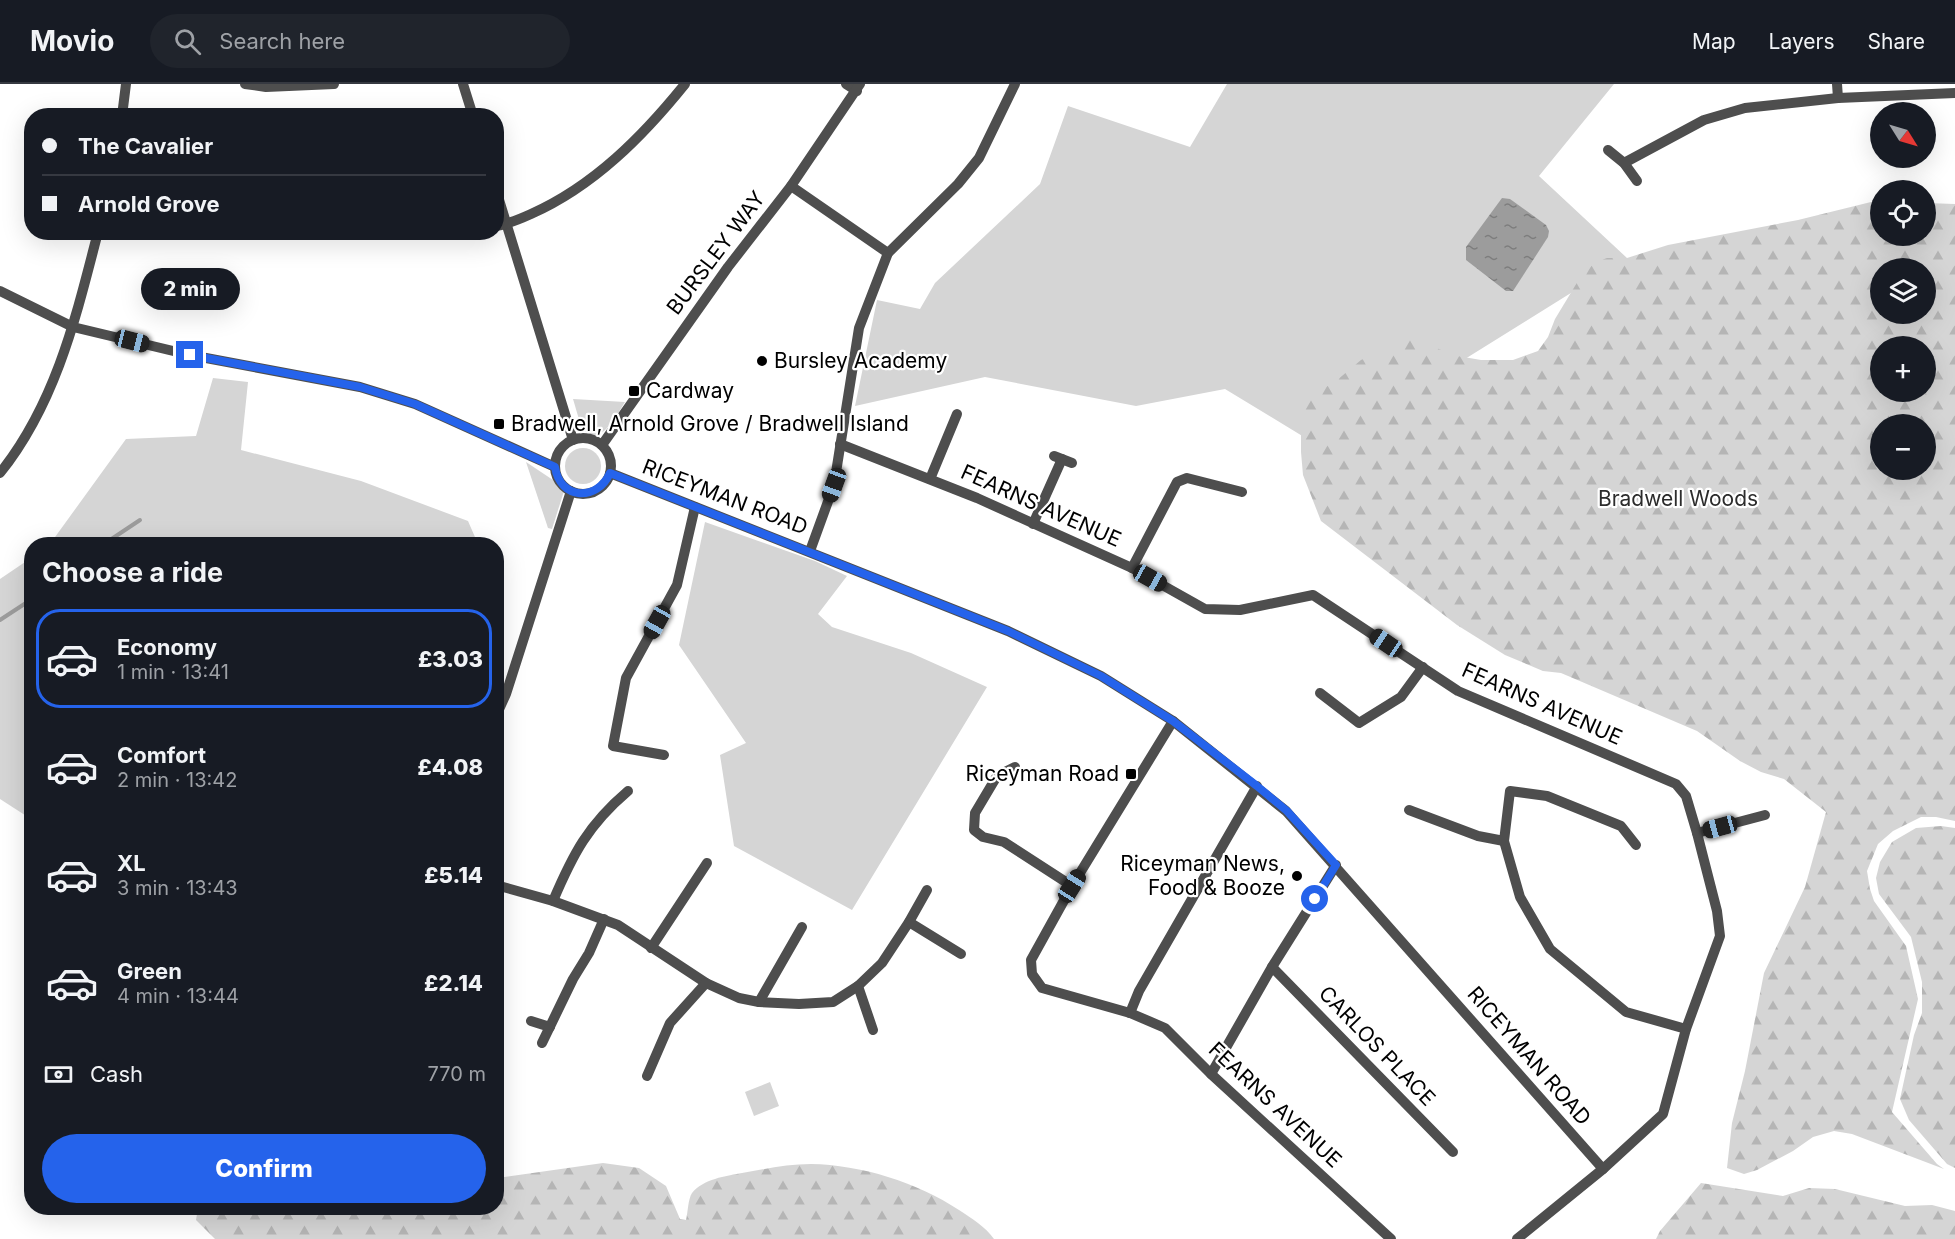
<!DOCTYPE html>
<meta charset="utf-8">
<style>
:root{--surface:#171b24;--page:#20242c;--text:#f1f3f6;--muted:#9ea1a6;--line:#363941;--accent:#2563eb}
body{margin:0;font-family:Inter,sans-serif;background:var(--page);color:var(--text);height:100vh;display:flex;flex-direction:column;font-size:22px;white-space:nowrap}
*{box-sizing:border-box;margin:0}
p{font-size:20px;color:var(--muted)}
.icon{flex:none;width:33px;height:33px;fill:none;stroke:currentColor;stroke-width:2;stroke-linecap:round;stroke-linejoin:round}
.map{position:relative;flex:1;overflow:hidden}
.sheet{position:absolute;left:24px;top:453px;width:480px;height:678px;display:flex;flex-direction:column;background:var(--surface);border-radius:24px;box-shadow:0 6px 24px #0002}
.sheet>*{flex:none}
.banner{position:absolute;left:24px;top:24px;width:480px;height:132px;border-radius:24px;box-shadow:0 6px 24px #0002;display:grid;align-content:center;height:132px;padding:0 18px;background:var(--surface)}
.needle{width:39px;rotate:127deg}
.fabs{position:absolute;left:1870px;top:18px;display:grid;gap:12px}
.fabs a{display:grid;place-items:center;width:66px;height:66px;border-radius:50%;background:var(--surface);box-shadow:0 6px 24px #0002;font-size:30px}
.end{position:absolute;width:27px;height:27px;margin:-14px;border:8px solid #2563eb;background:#fff;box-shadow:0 0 0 3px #fff}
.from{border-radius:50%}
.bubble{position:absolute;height:42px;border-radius:21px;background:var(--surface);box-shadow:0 6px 24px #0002;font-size:20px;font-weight:800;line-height:42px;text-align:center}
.car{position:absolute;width:18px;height:36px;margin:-18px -9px;border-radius:8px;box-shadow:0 0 4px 2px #0007;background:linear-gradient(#222 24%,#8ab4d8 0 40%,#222 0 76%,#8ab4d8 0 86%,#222 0)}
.banner b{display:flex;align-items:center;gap:21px;height:57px;font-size:22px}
.banner b+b{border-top:2px solid var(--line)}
.banner i{width:15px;height:15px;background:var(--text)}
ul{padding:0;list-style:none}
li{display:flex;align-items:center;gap:18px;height:99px;margin:0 12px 9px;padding:0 6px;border:3px solid transparent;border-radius:24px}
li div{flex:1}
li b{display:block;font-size:22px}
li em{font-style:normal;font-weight:800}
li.selected{border-color:var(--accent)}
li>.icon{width:54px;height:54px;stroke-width:1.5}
h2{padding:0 18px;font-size:27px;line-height:72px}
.pay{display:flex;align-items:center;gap:15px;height:66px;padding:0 18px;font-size:22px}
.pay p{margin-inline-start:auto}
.cta{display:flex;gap:12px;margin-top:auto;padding:12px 18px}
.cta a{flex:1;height:69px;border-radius:36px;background:var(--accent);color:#fff;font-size:24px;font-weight:800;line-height:69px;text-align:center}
header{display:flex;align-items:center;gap:36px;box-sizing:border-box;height:84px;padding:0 30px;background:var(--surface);border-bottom:2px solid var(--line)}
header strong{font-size:28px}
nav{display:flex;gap:33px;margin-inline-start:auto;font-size:21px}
.search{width:420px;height:54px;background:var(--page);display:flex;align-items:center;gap:15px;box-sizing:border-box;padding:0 21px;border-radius:33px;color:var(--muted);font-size:22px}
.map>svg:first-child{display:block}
.green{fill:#d5d5d5}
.forest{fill:url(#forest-firs);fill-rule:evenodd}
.water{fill:url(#water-ripples)}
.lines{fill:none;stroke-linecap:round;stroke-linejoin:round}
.stream{stroke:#9c9c9c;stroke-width:4}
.street{stroke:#4e4e4e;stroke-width:10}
.route{stroke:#2563eb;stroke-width:8}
.poi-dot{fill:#000;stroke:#fff;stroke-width:2}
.labels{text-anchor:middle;stroke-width:4.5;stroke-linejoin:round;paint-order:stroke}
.street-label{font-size:21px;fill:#000;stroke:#fff}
.poi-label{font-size:21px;fill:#000;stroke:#fff;text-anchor:start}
.park-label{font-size:21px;fill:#2c2c2c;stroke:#fff}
</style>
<header>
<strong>Movio</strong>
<div class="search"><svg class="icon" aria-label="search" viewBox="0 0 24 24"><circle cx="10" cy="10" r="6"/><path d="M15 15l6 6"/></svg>Search here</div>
<nav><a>Map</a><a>Layers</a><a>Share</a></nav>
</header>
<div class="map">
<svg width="1955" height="1155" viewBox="0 0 1955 1155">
<defs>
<pattern id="forest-firs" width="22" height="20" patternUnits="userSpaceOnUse" patternTransform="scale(1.5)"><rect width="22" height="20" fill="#d5d5d5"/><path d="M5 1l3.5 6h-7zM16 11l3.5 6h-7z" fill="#b5b5b5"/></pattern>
<pattern id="water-ripples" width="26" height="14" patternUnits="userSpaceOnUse" patternTransform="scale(1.5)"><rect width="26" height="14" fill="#9c9c9c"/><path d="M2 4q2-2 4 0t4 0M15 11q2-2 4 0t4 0" fill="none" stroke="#7d7d7d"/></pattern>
</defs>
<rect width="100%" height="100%" fill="#fff"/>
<g class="green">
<path d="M 1227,0 L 1614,0 L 1539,92 L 1627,174 L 1322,364 L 1225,305 L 1136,322 L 985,293 L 855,322 L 877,216 L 920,225 L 935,199 L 1040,100 L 1068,22 L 1190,63 Z"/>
<path d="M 213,294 L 248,298 L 241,366 L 361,397 L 468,437 L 478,460 L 50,460 L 126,355 L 196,352 Z"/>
<path d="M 573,315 L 625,318 C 619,327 599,366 585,347 C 579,339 576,324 573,315 Z"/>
<circle cx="583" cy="382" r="18"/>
<path d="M 526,378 L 565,404 L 552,445 L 548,444 Z"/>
<path d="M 705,438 L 815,477 L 847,492 L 818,530 L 832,543 L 911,569 L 987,603 L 852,826 L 734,762 L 720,671 L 746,659 L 679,561 Z"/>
<path d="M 31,474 L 31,735 L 0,715 L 0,495 Z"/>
<path d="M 770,998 L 779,1022 L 754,1032 L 745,1008 Z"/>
</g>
<g class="forest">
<path d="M 1871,118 L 1881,118 L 1881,152 L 1926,152 L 1926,119 L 1955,120 L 1955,737 L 1936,733 L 1921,733 L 1893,747 L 1878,760 L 1867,787 L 1870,805 L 1874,817 L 1906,862 L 1918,915 L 1892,1028 L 1937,1080 L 1944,1085 L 1852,1050 L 1834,1047 L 1813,1053 L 1793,1067 L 1757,1086 L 1744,1090 L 1727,1084 L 1732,1039 L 1745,987 L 1764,889 L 1805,803 L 1826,728 L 1784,695 L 1761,688 L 1740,677 L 1697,647 L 1561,589 L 1543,587 L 1505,571 L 1457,541 L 1321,437 L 1303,391 L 1301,368 L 1301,340 L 1307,314 L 1336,297 L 1361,276 L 1413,253 L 1452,271 L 1481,276 L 1513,276 L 1538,267 L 1548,253 L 1555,235 L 1578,197 L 1594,179 L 1607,174 L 1627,174 L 1668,161 L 1798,136 ZM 1881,184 L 1926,184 L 1926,230 L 1881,230 ZM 1881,262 L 1926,262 L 1926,308 L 1881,308 ZM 1881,340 L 1926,340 L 1926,386 L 1881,386 Z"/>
<path d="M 1941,742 L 1955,744 L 1955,1084 L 1947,1080 L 1909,1036 L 1900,1015 L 1914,951 L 1922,929 L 1922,898 L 1911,853 L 1879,810 L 1876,794 L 1880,778 L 1892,758 L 1916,744 Z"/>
<path d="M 603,1079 L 639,1084 L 666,1102 L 680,1135 L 686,1136 C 688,1128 688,1115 692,1109 C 703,1095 726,1092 742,1089 C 765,1085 788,1080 811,1080 C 861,1081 917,1098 959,1126 C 971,1134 986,1143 994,1155 L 215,1155 L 196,1136 L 198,1124 L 496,1124 L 497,1094 Z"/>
<path d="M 1701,1099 L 1783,1112 L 1809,1104 L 1835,1105 L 1905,1122 L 1932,1121 L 1955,1127 L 1955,1155 L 1656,1155 L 1660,1147 Z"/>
</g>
<path class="water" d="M 1502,114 L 1510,115 L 1546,141 L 1549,147 L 1548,153 L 1513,207 L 1506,207 L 1466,176 L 1466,163 Z"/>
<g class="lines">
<g class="stream">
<path d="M 104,460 L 140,436"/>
<path d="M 0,536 L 32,515"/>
</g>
<g class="street">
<path d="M 245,0 L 266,3 L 334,0"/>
<path d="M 463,0 L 473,32"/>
<path d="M 846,0 L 857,7"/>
<path d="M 1837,0 L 1838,14"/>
<path d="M 122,32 L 126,0"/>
<path d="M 1608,66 L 1624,79 L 1637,97"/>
<path d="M 1624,79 L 1704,36 L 1745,24 L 1838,14 L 1955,9"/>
<path d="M 791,102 L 888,169 L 859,244 L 834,401 L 810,467"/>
<path d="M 496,106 L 573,356"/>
<path d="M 496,142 C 509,140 520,135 531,130 C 594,102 643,52 685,0"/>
<path d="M 375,148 L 400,150 L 449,148"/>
<path d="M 888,169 L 958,100 L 979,74 L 1015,0"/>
<path d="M 0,207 L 73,243 L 190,271 L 360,303 L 415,320 L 555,383"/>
<circle cx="583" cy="382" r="28"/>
<path d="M 840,360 L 977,414 L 1132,484 L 1205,525 L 1240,526 L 1313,511 L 1458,607 L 1676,700 L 1686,712 L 1697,749 L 1717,827 L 1720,852 L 1686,945 L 1663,1030 L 1603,1085 L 1517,1155"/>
<path d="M 602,361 L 728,183 L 791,102 L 860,0"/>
<path d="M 1054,372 L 1072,379"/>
<path d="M 0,389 C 56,319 76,233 98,148"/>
<path d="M 610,389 L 1008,547 L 1101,592 L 1173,637 L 1286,727 L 1603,1085"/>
<path d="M 930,395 L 957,330"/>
<path d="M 1033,440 L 1062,375"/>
<path d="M 1132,484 L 1177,398 L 1187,394 L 1242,408"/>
<path d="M 1320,609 L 1359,639 L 1401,613 L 1423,583"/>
<path d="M 496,632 L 506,610 L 571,407"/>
<path d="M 1173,637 L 1072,802 L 1031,876 L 1032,890 L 1042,904 L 1130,929 L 1165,944 L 1211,990 L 1391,1155"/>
<path d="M 664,671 L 613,662 L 626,594 L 677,501 L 695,423"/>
<path d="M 1015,683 L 997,692 L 975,729 L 974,746 L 983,753 L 1004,758 L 1072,802"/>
<path d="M 1409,726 L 1478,752 L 1504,757"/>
<path d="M 1697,749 L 1765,731"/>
<path d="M 1636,761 L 1621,742 L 1547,712 L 1510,707 L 1504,757 L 1520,813 L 1550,865 L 1626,928 L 1686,945"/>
<path d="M 496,801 L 553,817 L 618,841 L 706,899 L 739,914 L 759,918 L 799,920 L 833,918 L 858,902 L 882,879 L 909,838 L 927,806"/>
<path d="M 553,817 C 573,770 588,741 628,707"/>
<path d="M 909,838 L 961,870"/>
<path d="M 651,864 L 707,779"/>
<path d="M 1272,883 L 1453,1068"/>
<path d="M 858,902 L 873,946"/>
<path d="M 759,918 L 802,843"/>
<path d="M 1130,929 L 1139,907 L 1257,702"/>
<path d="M 531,937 L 550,943"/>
<path d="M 542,959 L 573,895 L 589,869 L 604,835"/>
<path d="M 1211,990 L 1272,883 L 1336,781"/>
<path d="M 647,992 L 670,939 L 706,899"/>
</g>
</g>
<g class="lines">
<path class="route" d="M 190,271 L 360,303 L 415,320 L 555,383 C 560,416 597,418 610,389 L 1008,547 L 1101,592 L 1173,637 L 1257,702 L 1287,727 L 1336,781 L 1315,815"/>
</g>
<g class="poi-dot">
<circle cx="762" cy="277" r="6"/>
<rect x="628" y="301" width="12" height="12" rx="3"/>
<rect x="493" y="334" width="12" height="12" rx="3"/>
<rect x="1125" y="684" width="12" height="12" rx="3"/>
<circle cx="1297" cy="792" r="6"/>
</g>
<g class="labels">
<g class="street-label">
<text transform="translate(716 169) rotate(-53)" y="7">BURSLEY WAY</text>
<text transform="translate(725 413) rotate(21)" y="7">RICEYMAN ROAD</text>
<text transform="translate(1041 422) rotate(24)" y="7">FEARNS AVENUE</text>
<text transform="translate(1542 620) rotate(24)" y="7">FEARNS AVENUE</text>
<text transform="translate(1377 962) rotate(46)" y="7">CARLOS PLACE</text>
<text transform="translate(1529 972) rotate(49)" y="7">RICEYMAN ROAD</text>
<text transform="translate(1275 1021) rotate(43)" y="7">FEARNS AVENUE</text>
</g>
<g class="poi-label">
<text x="774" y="284">Bursley Academy</text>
<text x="646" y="314">Cardway</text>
<text x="511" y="347">Bradwell, Arnold Grove / Bradwell Island</text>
<text x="1119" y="697" text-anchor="end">Riceyman Road</text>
<text x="1285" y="787" text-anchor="end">Riceyman News,<tspan x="1285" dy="24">Food &amp; Booze</tspan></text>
</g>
<g class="park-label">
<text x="1678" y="422">Bradwell Woods</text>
</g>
</g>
</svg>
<div class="fabs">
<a><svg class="needle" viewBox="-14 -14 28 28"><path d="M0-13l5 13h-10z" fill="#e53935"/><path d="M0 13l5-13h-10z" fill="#9ea1a6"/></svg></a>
<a><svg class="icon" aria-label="locate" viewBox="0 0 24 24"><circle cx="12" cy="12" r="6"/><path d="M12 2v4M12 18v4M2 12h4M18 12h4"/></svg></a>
<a><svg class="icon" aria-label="layers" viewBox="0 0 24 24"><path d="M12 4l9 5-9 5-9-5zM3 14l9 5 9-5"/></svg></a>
<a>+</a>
<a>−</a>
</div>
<i class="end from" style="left:1315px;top:815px"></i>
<i class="end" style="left:190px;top:271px"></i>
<div class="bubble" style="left:141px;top:184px;width:99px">2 min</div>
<i class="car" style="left:132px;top:257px;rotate:104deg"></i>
<i class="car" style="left:834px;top:401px;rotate:200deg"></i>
<i class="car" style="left:1150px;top:494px;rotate:119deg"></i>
<i class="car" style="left:657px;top:538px;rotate:209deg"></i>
<i class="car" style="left:1386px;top:559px;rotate:304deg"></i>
<i class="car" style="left:1720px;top:743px;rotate:255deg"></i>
<i class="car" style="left:1072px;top:802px;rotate:32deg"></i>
<div class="banner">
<b><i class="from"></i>The Cavalier</b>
<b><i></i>Arnold Grove</b>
</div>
<section class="sheet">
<h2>Choose a ride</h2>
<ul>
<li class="selected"><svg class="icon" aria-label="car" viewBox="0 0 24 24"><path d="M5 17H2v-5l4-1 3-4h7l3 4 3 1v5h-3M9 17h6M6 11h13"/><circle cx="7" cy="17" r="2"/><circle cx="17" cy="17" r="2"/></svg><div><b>Economy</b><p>1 min · 13:41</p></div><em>£3.03</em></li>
<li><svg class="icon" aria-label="car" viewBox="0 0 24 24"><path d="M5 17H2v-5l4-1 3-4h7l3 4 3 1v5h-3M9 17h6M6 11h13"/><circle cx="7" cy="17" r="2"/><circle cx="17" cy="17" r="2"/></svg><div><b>Comfort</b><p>2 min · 13:42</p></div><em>£4.08</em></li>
<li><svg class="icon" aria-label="car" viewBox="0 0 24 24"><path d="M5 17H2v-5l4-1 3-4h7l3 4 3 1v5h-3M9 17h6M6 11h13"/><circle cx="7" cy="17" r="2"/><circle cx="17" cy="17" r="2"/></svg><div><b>XL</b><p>3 min · 13:43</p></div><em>£5.14</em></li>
<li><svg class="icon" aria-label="car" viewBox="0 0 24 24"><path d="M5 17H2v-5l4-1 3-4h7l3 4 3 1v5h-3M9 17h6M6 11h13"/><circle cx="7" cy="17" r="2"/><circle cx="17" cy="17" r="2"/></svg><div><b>Green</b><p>4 min · 13:44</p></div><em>£2.14</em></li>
</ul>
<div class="pay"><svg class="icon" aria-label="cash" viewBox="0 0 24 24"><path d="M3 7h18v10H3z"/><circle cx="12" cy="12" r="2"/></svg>Cash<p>770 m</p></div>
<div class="cta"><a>Confirm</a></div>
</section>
</div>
